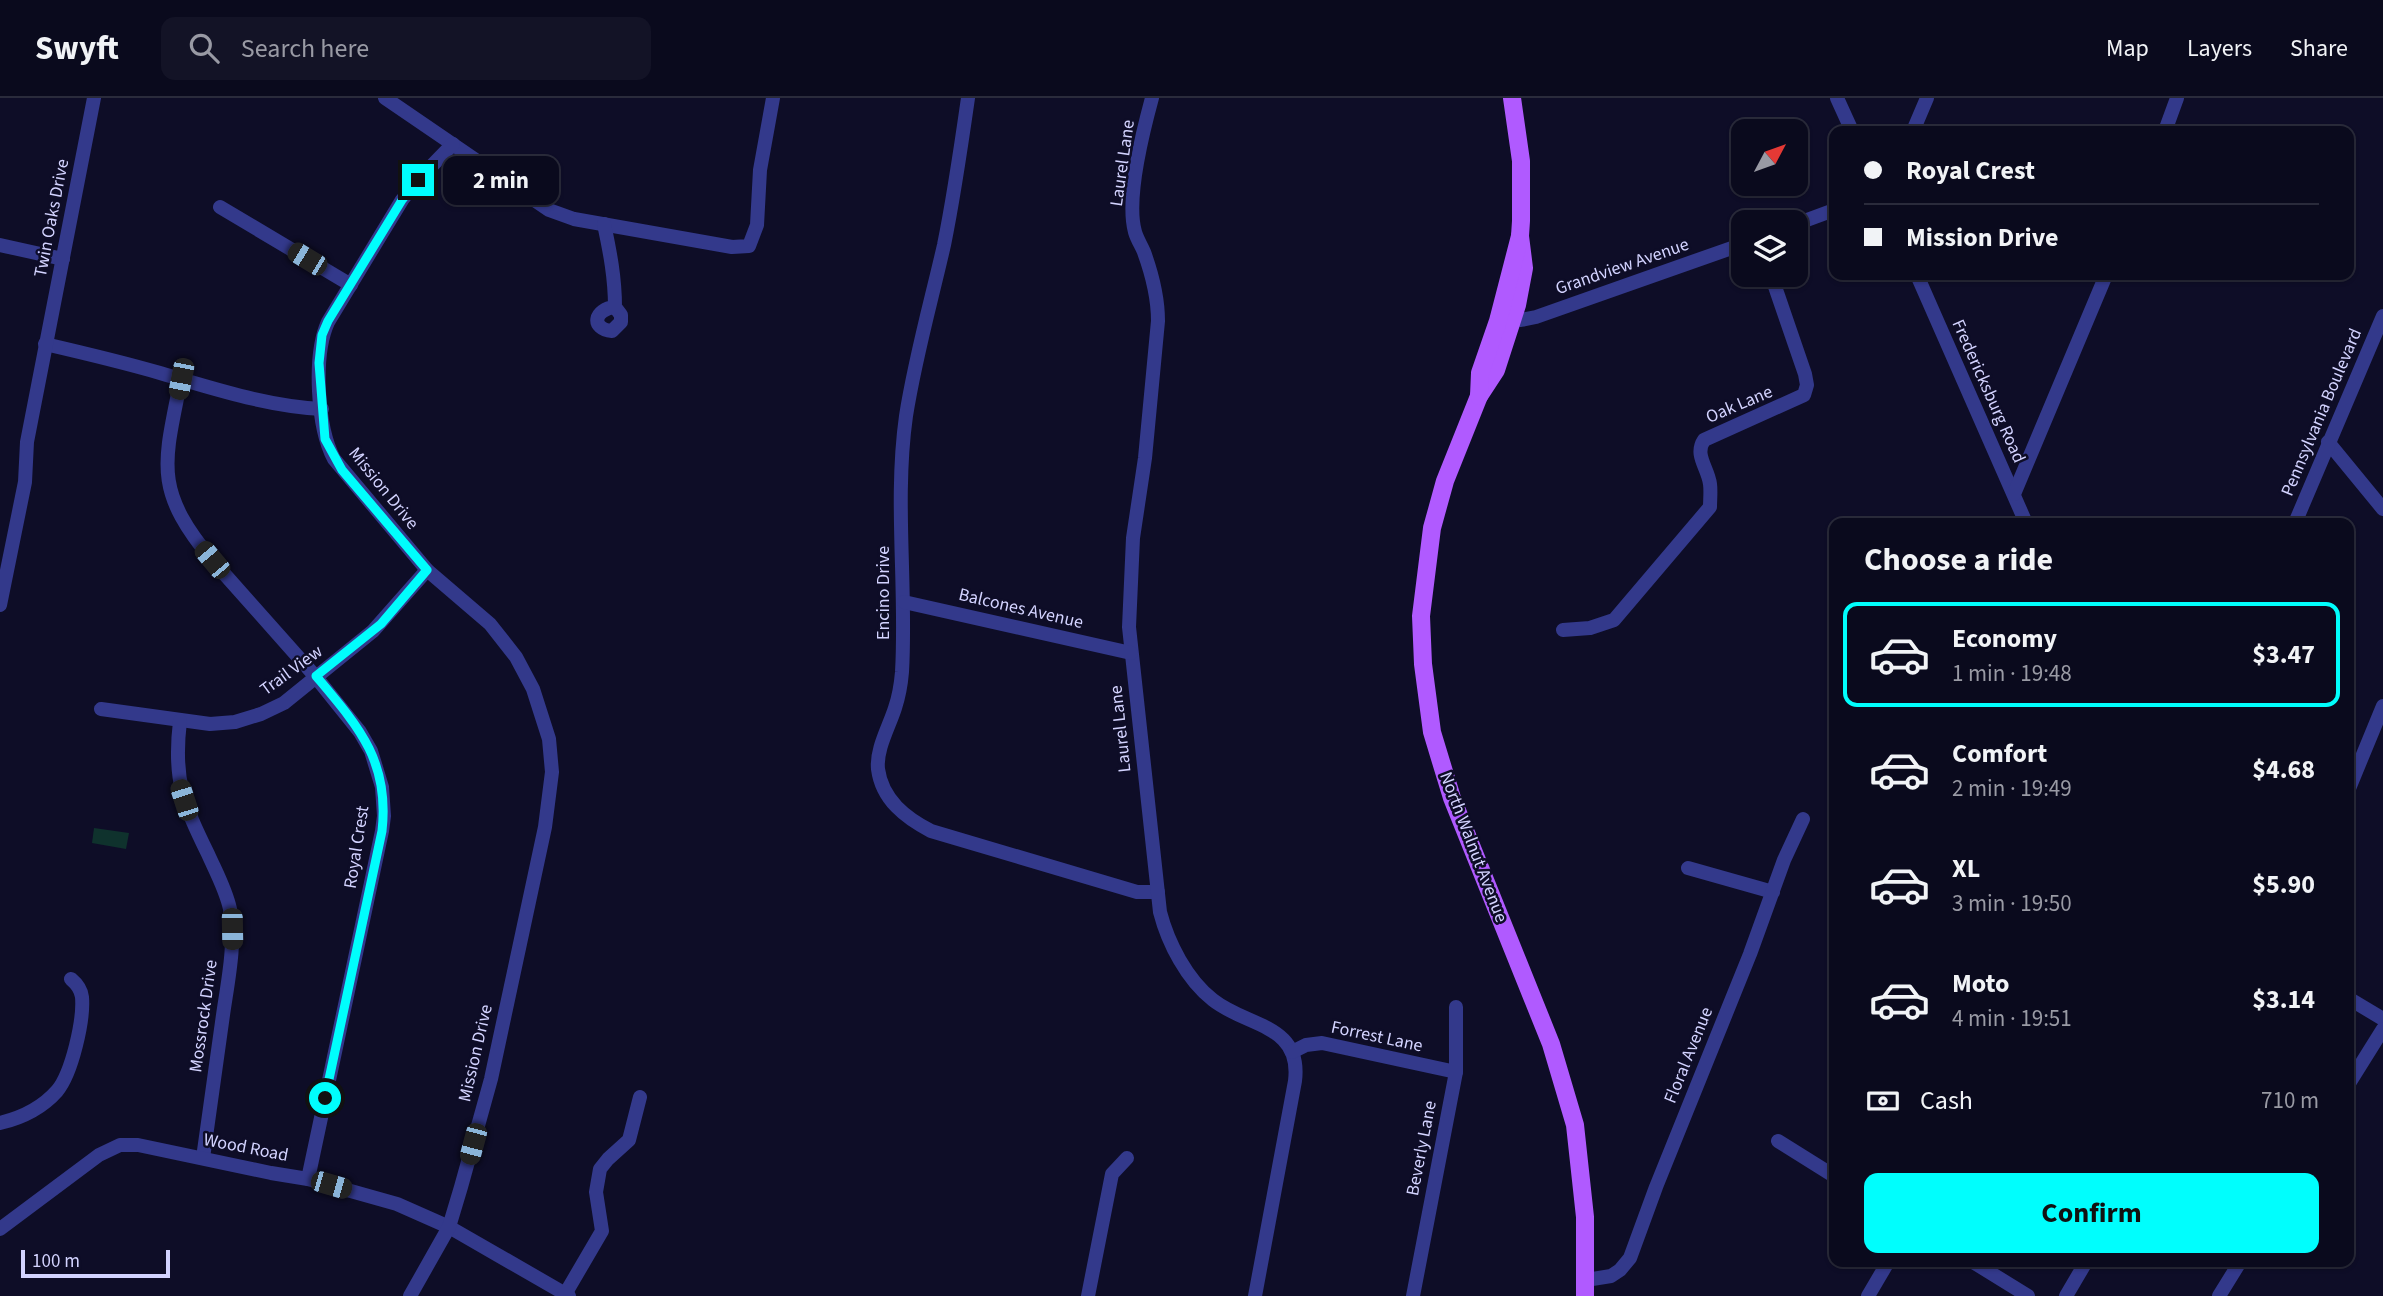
<!DOCTYPE html>
<meta charset="utf-8">
<style>
:root{--surface:#0a0a1d;--page:#131326;--text:#f1f3f6;--muted:#999aa4;--line:#2a2b3b;--accent:#00fefd}
body{margin:0;font-family:"Source Sans 3",sans-serif;background:var(--page);color:var(--text);height:100vh;display:flex;flex-direction:column;font-size:26px;white-space:nowrap}
*{box-sizing:border-box;margin:0}
p{font-size:23px;color:var(--muted)}
.icon{flex:none;width:38px;height:38px;fill:none;stroke:currentColor;stroke-width:2;stroke-linecap:round;stroke-linejoin:round}
.map{position:relative;flex:1;overflow:hidden}
.sheet{position:absolute;left:1829px;top:420px;width:525px;height:749px;display:flex;flex-direction:column;background:var(--surface);border-radius:14px;box-shadow:0 2px 5px #0004,0 0 0 2px var(--line)}
.sheet>*{flex:none}
.top-card{position:absolute;left:1829px;top:28px;width:525px;height:154px;border-radius:14px;box-shadow:0 2px 5px #0004,0 0 0 2px var(--line);display:grid;align-content:center;height:154px;padding:0 35px;background:var(--surface)}
.needle{width:46px;rotate:49deg}
.buttons{position:absolute;left:1731px;top:21px;display:grid;gap:14px}
.buttons a{display:grid;place-items:center;width:77px;height:77px;border-radius:14px;background:var(--surface);box-shadow:0 2px 5px #0004,0 0 0 2px var(--line);font-size:35px}
.scale{position:absolute;left:21px;bottom:18px;width:149px;box-sizing:border-box;padding-left:7px;border:4px solid #d3d3ff;border-top:0;font-size:19px;line-height:24px;white-space:nowrap;color:#d3d3ff;-webkit-text-stroke:5px #0e0d27;paint-order:stroke}
.end{position:absolute;width:32px;height:32px;margin:-16px;border:9px solid #00fefd;background:#111;box-shadow:0 0 0 4px #111}
.from{border-radius:50%}
.bubble{position:absolute;height:49px;border-radius:14px;background:var(--surface);box-shadow:0 2px 5px #0004,0 0 0 2px var(--line);font-size:23px;font-weight:700;line-height:49px;text-align:center}
.car{position:absolute;width:21px;height:42px;margin:-21px -10px;border-radius:9px;box-shadow:0 0 5px 2px #0007;background:linear-gradient(#222 24%,#8ab4d8 0 40%,#222 0 76%,#8ab4d8 0 86%,#222 0)}
.top-card b{display:flex;align-items:center;gap:24px;height:66px;font-size:26px}
.top-card b+b{border-top:2px solid var(--line)}
.top-card i{width:18px;height:18px;background:var(--text)}
ul{padding:0;list-style:none}
li{display:flex;align-items:center;gap:21px;height:105px;margin:0 14px 10px;padding:0 21px;border:4px solid transparent;border-radius:14px}
li div{flex:1}
li b{display:block;font-size:26px}
li em{font-style:normal;font-weight:700}
li.current{border-color:var(--accent)}
li>.icon{width:63px;height:63px;stroke-width:1.5}
h2{padding:0 35px;font-size:32px;line-height:84px}
.pay{display:flex;align-items:center;gap:18px;height:77px;padding:0 35px;font-size:26px}
.pay p{margin-inline-start:auto}
.primary-button{display:flex;gap:14px;margin-top:auto;padding:14px 35px}
.primary-button a{flex:1;height:80px;border-radius:14px;background:var(--accent);color:#111;font-size:28px;font-weight:700;line-height:80px;text-align:center}
header{display:flex;align-items:center;gap:42px;box-sizing:border-box;height:98px;padding:0 35px;background:var(--surface);border-bottom:2px solid var(--line)}
header strong{font-size:33px}
nav{display:flex;gap:38px;margin-inline-start:auto;font-size:24px}
.search{width:490px;height:63px;background:var(--page);display:flex;align-items:center;gap:18px;box-sizing:border-box;padding:0 24px;border-radius:14px;color:var(--muted);font-size:26px}
.map>svg:first-child{display:block}
.green{fill:#0f322d}
.lines{fill:none;stroke-linecap:round;stroke-linejoin:round}
.minor{stroke:#33398b;stroke-width:14}
.major{stroke:#b05aff;stroke-width:18}
.route{stroke:#00fefd;stroke-width:9}
.labels{text-anchor:middle;stroke-width:5;stroke-linejoin:round;paint-order:stroke}
.street-label{font-size:18px;fill:#d3d3ff;stroke:#0e0d27}
</style>
<header>
<strong>Swyft</strong>
<div class="search"><svg class="icon" aria-label="search" viewBox="0 0 24 24"><circle cx="10" cy="10" r="6"/><path d="M15 15l6 6"/></svg>Search here</div>
<nav><a>Map</a><a>Layers</a><a>Share</a></nav>
</header>
<div class="map">
<svg width="2383" height="1198" viewBox="0 0 2383 1198">
<rect width="100%" height="100%" fill="#0e0d27"/>
<path class="green" d="M 94,730 L 129,735 L 126,751 L 92,745 Z"/>
<g class="lines">
<g class="minor">
<path d="M 385,0 L 549,112 L 574,121 L 732,149 L 749,148 L 757,127 L 760,72 L 773,0"/>
<path d="M 968,0 C 961,49 954,98 944,147 C 931,204 915,260 906,318 C 894,403 907,489 902,574 C 901,586 899,598 895,610 C 889,629 876,651 878,671 C 882,702 906,720 931,733 L 1137,794 L 1158,794"/>
<path d="M 1152,0 C 1143,33 1126,102 1135,134 C 1137,141 1141,147 1144,154 C 1152,176 1158,199 1158,223 L 1145,360 L 1133,440 L 1129,529 L 1160,814 C 1168,845 1187,882 1213,902 C 1247,929 1302,926 1295,983 L 1255,1198"/>
<path d="M 1837,0 L 1852,33"/>
<path d="M 1913,33 L 1927,0"/>
<path d="M 2165,33 L 2177,0"/>
<path d="M 220,109 L 351,187"/>
<path d="M 604,126 C 610,154 615,180 615,209 C 594,211 590,231 612,233 L 621,224 L 621,217 L 615,209"/>
<path d="M 1796,126 L 1834,112"/>
<path d="M 0,147 L 63,161"/>
<path d="M 1917,177 L 2026,425"/>
<path d="M 1513,220 L 1521,222 L 1536,219 L 1743,146"/>
<path d="M 45,246 C 84,255 122,264 160,275 C 213,290 265,308 322,311"/>
<path d="M 181,281 C 164,366 153,391 212,462 L 315,578 L 360,634 L 371,653 L 382,689 L 384,718 L 382,733 L 308,1081"/>
<path d="M 2328,344 L 2383,411"/>
<path d="M 2014,396 L 2106,177"/>
<path d="M 2295,425 L 2383,218"/>
<path d="M 904,504 L 1131,555"/>
<path d="M 0,507 L 25,384 L 27,344 L 94,0"/>
<path d="M 1563,532 L 1590,530 L 1614,522 L 1710,409 C 1710,402 1711,393 1710,386 C 1708,370 1694,357 1704,342 L 1804,297 L 1807,287 L 1805,276 L 1771,177"/>
<path d="M 101,611 L 210,626 L 235,624 L 261,616 L 284,605 L 373,533 L 427,472"/>
<path d="M 180,623 C 173,681 183,705 208,756 C 216,774 226,792 230,811 C 236,846 228,882 223,917 C 216,965 210,1013 203,1060"/>
<path d="M 2348,693 L 2383,608"/>
<path d="M 1688,770 L 1773,794"/>
<path d="M 2348,900 L 2383,921"/>
<path d="M 1292,954 L 1306,947 L 1322,945 L 1456,974"/>
<path d="M 2348,987 L 2383,931"/>
<path d="M 0,1025 C 21,1020 42,1010 57,993 C 72,975 84,922 82,899 C 81,891 77,886 71,881"/>
<path d="M 1778,1043 L 1834,1078"/>
<path d="M 0,1131 L 99,1057 L 120,1047 L 138,1047 L 271,1075 L 308,1081 L 397,1106 L 449,1129 L 569,1198"/>
<path d="M 1973,1164 L 2028,1198"/>
<path d="M 1586,1182 L 1611,1178 L 1620,1172 L 1630,1160 L 1656,1089 L 1750,856 L 1784,762 L 1803,721"/>
<path d="M 410,1198 L 449,1129 L 461,1089 L 491,981 L 545,729 L 552,674 L 549,641 L 533,591 L 516,559 L 490,526 L 427,472 L 334,361 C 317,329 313,257 328,224 L 402,102 L 418,82 L 453,46"/>
<path d="M 564,1198 L 602,1133 L 596,1094 L 600,1071 L 608,1061 L 629,1042 L 640,999"/>
<path d="M 1088,1198 L 1112,1076 L 1127,1060"/>
<path d="M 1413,1198 L 1456,974 L 1456,909"/>
<path d="M 1868,1198 L 1888,1164"/>
<path d="M 2066,1198 L 2086,1164"/>
<path d="M 2219,1198 L 2240,1164"/>
</g>
<g class="major">
<path d="M 1520,138 L 1524,170 L 1517,207 L 1496,272 L 1479,298 L 1445,383 L 1432,430 L 1421,518 L 1423,566 L 1432,634 L 1452,700 L 1551,946 L 1575,1027 L 1585,1119 L 1585,1198"/>
<path d="M 1479,298 L 1480,275 L 1498,223 L 1520,138 L 1521,123 L 1521,63 L 1512,0"/>
</g>
</g>
<g class="lines">
<path class="route" d="M 325,1000 L 382,733 C 390,663 358,628 316,578 L 381,526 L 427,472 L 342,372 L 325,341 L 319,265 L 322,237 L 328,223 L 402,102 L 418,82"/>
</g>
<g class="labels">
<g class="street-label">
<text transform="translate(1122 65) rotate(-82)" y="6">Laurel Lane</text>
<text transform="translate(51 120) rotate(-79)" y="6">Twin Oaks Drive</text>
<text transform="translate(1622 168) rotate(-19)" y="6">Grandview Avenue</text>
<text transform="translate(1989 293) rotate(66)" y="6">Fredericksburg Road</text>
<text transform="translate(1739 306) rotate(-23)" y="6">Oak Lane</text>
<text transform="translate(2321 314) rotate(-67)" y="6">Pennsylvania Boulevard</text>
<text transform="translate(384 390) rotate(51)" y="6">Mission Drive</text>
<text transform="translate(883 495) rotate(-90)" y="6">Encino Drive</text>
<text transform="translate(1021 510) rotate(13)" y="6">Balcones Avenue</text>
<text transform="translate(291 572) rotate(-36)" y="6">Trail View</text>
<text transform="translate(1120 631) rotate(-96)" y="6">Laurel Lane</text>
<text transform="translate(356 749) rotate(-81)" y="6">Royal Crest</text>
<text transform="translate(1474 749) rotate(69)" y="6">North Walnut Avenue</text>
<text transform="translate(203 918) rotate(-82)" y="6">Mossrock Drive</text>
<text transform="translate(1377 938) rotate(12)" y="6">Forrest Lane</text>
<text transform="translate(475 955) rotate(-77)" y="6">Mission Drive</text>
<text transform="translate(1688 957) rotate(-68)" y="6">Floral Avenue</text>
<text transform="translate(246 1049) rotate(11)" y="6">Wood Road</text>
<text transform="translate(1421 1050) rotate(-79)" y="6">Beverly Lane</text>
</g>
</g>
</svg>
<div class="buttons">
<a><svg class="needle" viewBox="-14 -14 28 28"><path d="M0-13l5 13h-10z" fill="#e53935"/><path d="M0 13l5-13h-10z" fill="#999aa4"/></svg></a>
<a><svg class="icon" aria-label="layers" viewBox="0 0 24 24"><path d="M12 4l9 5-9 5-9-5zM3 14l9 5 9-5"/></svg></a>
</div>
<div class="scale">100 m</div>
<i class="end from" style="left:325px;top:1000px"></i>
<i class="end" style="left:418px;top:82px"></i>
<div class="bubble" style="left:443px;top:58px;width:116px">2 min</div>
<i class="car" style="left:307px;top:161px;rotate:301deg"></i>
<i class="car" style="left:181px;top:281px;rotate:191deg"></i>
<i class="car" style="left:212px;top:462px;rotate:320deg"></i>
<i class="car" style="left:184px;top:702px;rotate:342deg"></i>
<i class="car" style="left:232px;top:831px;rotate:179deg"></i>
<i class="car" style="left:473px;top:1046px;rotate:195deg"></i>
<i class="car" style="left:331px;top:1087px;rotate:106deg"></i>
<div class="top-card">
<b><i class="from"></i>Royal Crest</b>
<b><i></i>Mission Drive</b>
</div>
<section class="sheet">
<h2>Choose a ride</h2>
<ul>
<li class="current"><svg class="icon" aria-label="car" viewBox="0 0 24 24"><path d="M5 17H2v-5l4-1 3-4h7l3 4 3 1v5h-3M9 17h6M6 11h13"/><circle cx="7" cy="17" r="2"/><circle cx="17" cy="17" r="2"/></svg><div><b>Economy</b><p>1 min · 19:48</p></div><em>$3.47</em></li>
<li><svg class="icon" aria-label="car" viewBox="0 0 24 24"><path d="M5 17H2v-5l4-1 3-4h7l3 4 3 1v5h-3M9 17h6M6 11h13"/><circle cx="7" cy="17" r="2"/><circle cx="17" cy="17" r="2"/></svg><div><b>Comfort</b><p>2 min · 19:49</p></div><em>$4.68</em></li>
<li><svg class="icon" aria-label="car" viewBox="0 0 24 24"><path d="M5 17H2v-5l4-1 3-4h7l3 4 3 1v5h-3M9 17h6M6 11h13"/><circle cx="7" cy="17" r="2"/><circle cx="17" cy="17" r="2"/></svg><div><b>XL</b><p>3 min · 19:50</p></div><em>$5.90</em></li>
<li><svg class="icon" aria-label="car" viewBox="0 0 24 24"><path d="M5 17H2v-5l4-1 3-4h7l3 4 3 1v5h-3M9 17h6M6 11h13"/><circle cx="7" cy="17" r="2"/><circle cx="17" cy="17" r="2"/></svg><div><b>Moto</b><p>4 min · 19:51</p></div><em>$3.14</em></li>
</ul>
<div class="pay"><svg class="icon" aria-label="cash" viewBox="0 0 24 24"><path d="M3 7h18v10H3z"/><circle cx="12" cy="12" r="2"/></svg>Cash<p>710 m</p></div>
<div class="primary-button"><a>Confirm</a></div>
</section>
</div>
